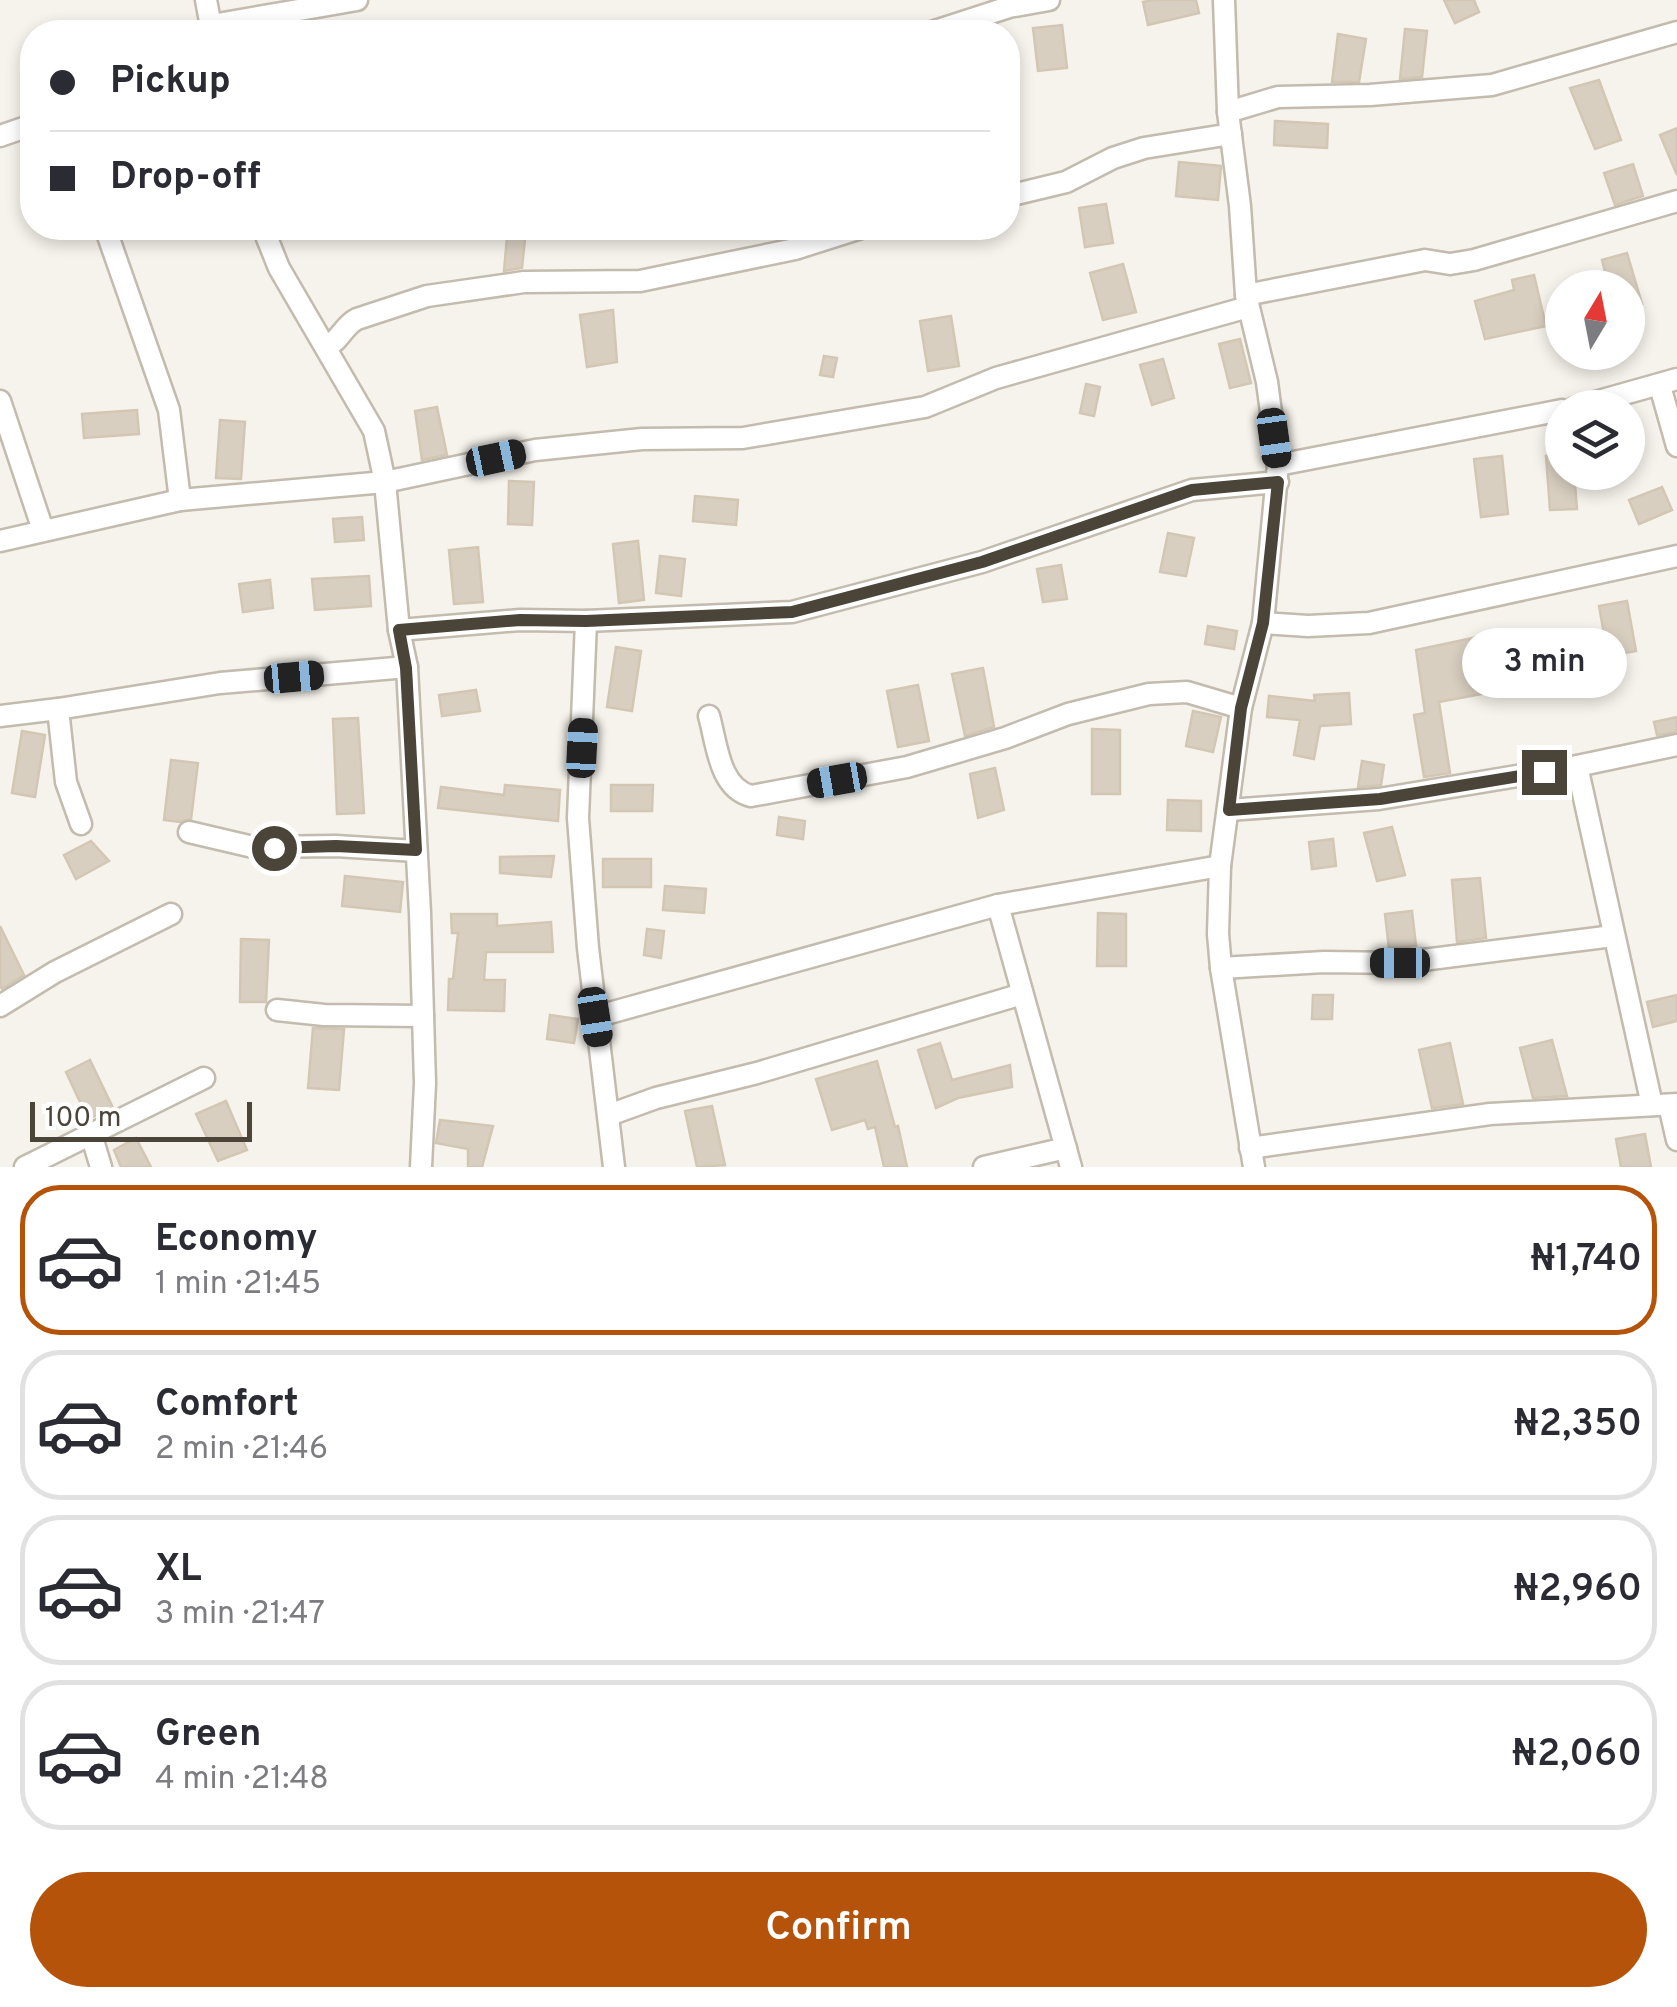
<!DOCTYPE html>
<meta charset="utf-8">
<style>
:root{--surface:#fff;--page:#f7f7f7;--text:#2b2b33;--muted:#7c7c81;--line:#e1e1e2;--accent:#b45309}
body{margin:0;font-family:Overpass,sans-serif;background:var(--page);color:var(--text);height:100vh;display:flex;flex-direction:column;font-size:38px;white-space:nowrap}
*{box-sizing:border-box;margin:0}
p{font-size:32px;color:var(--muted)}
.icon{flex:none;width:55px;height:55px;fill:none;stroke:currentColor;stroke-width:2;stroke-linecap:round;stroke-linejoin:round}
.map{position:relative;height:1167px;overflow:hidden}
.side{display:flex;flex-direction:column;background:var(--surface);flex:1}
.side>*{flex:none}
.top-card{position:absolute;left:20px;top:20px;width:1000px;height:220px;border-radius:40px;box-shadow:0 5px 15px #0003;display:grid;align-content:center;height:220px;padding:0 30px;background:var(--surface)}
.needle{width:65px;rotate:10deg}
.controls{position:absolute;left:1545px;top:270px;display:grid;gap:20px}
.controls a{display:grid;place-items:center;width:100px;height:100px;border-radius:50%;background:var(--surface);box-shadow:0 5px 15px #0003;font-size:50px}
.scale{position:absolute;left:30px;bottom:25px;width:222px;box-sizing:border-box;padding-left:10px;border:5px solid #4b4439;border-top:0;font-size:28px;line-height:35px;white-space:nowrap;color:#4b4439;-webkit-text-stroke:8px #fff;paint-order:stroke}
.end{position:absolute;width:45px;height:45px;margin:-22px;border:12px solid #4b4439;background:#fff;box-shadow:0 0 0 5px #fff}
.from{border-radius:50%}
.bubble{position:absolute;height:70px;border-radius:35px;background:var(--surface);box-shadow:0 5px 15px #0003;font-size:32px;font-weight:600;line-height:70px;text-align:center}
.car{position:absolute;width:30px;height:60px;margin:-30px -15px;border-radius:12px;box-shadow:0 0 8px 2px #0007;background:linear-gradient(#222 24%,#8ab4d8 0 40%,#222 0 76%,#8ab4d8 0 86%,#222 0)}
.top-card b{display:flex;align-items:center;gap:35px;height:95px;font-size:38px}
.top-card b+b{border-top:2px solid var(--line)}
.top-card i{width:25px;height:25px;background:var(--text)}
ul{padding:18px 0 0;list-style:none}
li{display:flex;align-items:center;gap:30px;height:150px;margin:0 20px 15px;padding:0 10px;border:5px solid var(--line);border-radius:40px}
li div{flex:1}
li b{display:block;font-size:38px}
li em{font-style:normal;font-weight:600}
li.on{border-color:var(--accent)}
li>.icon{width:90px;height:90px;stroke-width:1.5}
.primary-button{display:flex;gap:20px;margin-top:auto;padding:20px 30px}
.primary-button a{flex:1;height:115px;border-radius:60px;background:var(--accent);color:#fff;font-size:40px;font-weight:600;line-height:115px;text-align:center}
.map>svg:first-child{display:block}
.building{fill:#d8cfc1;stroke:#d3c7b4;stroke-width:2.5}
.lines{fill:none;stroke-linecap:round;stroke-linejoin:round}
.minor-casing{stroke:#c2bbae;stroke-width:25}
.minor{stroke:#fff;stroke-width:20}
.route{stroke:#4b4439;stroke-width:12}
</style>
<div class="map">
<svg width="1677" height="1167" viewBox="0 0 1677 1167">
<rect width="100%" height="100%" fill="#f6f3ec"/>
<g class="building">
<path d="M 1153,0 L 1196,0 L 1199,13 L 1148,25 L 1143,2 Z"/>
<path d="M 1444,0 L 1474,0 L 1479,12 L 1455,23 Z"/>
<path d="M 1062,25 L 1067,68 L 1038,71 L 1033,28 Z"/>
<path d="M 1405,29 L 1427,31 L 1422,77 L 1400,79 Z"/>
<path d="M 1338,34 L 1366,39 L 1359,82 L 1332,82 Z"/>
<path d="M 1599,80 L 1621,140 L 1595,149 L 1570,88 Z"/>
<path d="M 1275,121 L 1328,124 L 1327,148 L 1274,145 Z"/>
<path d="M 1677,128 L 1677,175 L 1660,135 Z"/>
<path d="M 1179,162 L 1221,166 L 1218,200 L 1176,196 Z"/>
<path d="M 1633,164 L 1643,196 L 1615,205 L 1604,173 Z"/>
<path d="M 1106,204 L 1113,243 L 1085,247 L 1079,208 Z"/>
<path d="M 507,237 L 525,239 L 522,268 L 504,271 Z"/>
<path d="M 1627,253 L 1642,304 L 1628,308 L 1628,288 L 1609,288 L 1602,260 Z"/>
<path d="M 1123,264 L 1136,312 L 1103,320 L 1090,273 Z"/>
<path d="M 1534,275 L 1546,326 L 1485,339 L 1475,301 L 1514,290 L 1512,280 Z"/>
<path d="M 613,310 L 617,362 L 587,367 L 580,315 Z"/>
<path d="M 951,316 L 959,366 L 928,371 L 920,321 Z"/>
<path d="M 1240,339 L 1251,383 L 1230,388 L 1219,344 Z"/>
<path d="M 824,356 L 837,358 L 833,377 L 820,375 Z"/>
<path d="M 1163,359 L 1174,398 L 1152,405 L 1140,365 Z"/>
<path d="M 1086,384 L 1100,387 L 1094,416 L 1080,413 Z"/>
<path d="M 437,407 L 447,455 L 422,460 L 415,411 Z"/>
<path d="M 137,410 L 139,434 L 84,438 L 82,414 Z"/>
<path d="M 220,420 L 245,422 L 241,479 L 216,478 Z"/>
<path d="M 1562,455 L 1562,472 L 1574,472 L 1577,509 L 1550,510 L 1546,456 Z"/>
<path d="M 1502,456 L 1508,514 L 1481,517 L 1474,459 Z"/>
<path d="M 509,481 L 534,482 L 532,525 L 508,524 Z"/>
<path d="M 1662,487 L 1672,510 L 1639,524 L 1629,500 Z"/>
<path d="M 695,496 L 738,500 L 736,525 L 693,521 Z"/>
<path d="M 362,517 L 364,540 L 335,542 L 333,519 Z"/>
<path d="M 1168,533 L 1194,538 L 1186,576 L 1160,572 Z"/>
<path d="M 638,541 L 644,600 L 619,603 L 613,544 Z"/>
<path d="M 478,547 L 483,602 L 454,604 L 449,550 Z"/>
<path d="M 660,556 L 685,559 L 681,596 L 656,593 Z"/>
<path d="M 1061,565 L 1067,599 L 1043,602 L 1037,569 Z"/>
<path d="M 369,576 L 371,606 L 315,610 L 312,579 Z"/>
<path d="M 270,580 L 273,608 L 243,612 L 239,584 Z"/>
<path d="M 1627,601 L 1636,651 L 1608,656 L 1599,606 Z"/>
<path d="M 1208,626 L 1237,631 L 1234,649 L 1205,644 Z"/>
<path d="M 1477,637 L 1487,693 L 1439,702 L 1450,773 L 1424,777 L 1414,715 L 1425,713 L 1416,650 Z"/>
<path d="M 616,647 L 641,651 L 632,711 L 607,707 Z"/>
<path d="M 983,668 L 994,727 L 965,736 L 952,674 Z"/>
<path d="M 918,685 L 929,741 L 898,747 L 887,691 Z"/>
<path d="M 476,690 L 480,711 L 442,716 L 439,695 Z"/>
<path d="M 1349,693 L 1351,724 L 1320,726 L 1314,759 L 1294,755 L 1300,720 L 1267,717 L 1269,696 L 1315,701 L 1314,695 Z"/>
<path d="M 1193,711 L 1221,717 L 1213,752 L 1186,746 Z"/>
<path d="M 1677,717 L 1677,732 L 1657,735 L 1654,722 Z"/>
<path d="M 358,718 L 364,813 L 337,814 L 333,719 Z"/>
<path d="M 1092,729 L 1120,730 L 1120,794 L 1092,794 Z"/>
<path d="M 22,731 L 45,735 L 35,797 L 12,793 Z"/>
<path d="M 171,760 L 198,763 L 191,819 L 180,822 L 164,820 Z"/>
<path d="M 1362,761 L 1384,765 L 1381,785 L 1358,787 Z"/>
<path d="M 995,768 L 1004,810 L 978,818 L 970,774 Z"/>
<path d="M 505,785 L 560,790 L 558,821 L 438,808 L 441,787 L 504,795 Z"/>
<path d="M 611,785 L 653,785 L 652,811 L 611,811 Z"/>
<path d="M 1168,800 L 1201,801 L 1201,831 L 1167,830 Z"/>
<path d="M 779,817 L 805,821 L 803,839 L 777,835 Z"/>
<path d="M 1392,827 L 1405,875 L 1377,881 L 1364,833 Z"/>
<path d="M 1333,839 L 1336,866 L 1312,869 L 1309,842 Z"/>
<path d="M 91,841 L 109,861 L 76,879 L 64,855 Z"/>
<path d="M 554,856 L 551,877 L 500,873 L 500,857 Z"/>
<rect x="603" y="859" width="48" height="28"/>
<path d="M 345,876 L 403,882 L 400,912 L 342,906 Z"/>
<path d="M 1480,878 L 1486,938 L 1457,942 L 1452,880 Z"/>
<path d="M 665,886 L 706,889 L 704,913 L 663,910 Z"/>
<path d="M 1412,911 L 1416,946 L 1389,949 L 1385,914 Z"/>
<path d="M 1098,913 L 1126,914 L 1126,966 L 1097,966 Z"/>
<path d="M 451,914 L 497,914 L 497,926 L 551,922 L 553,952 L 486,952 L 484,980 L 505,980 L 504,1011 L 448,1010 L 449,979 L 453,979 L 458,933 L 452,933 Z"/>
<path d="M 0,926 L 24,975 L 2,989 L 0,985 Z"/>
<path d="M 647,929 L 664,931 L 661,958 L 644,955 Z"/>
<path d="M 241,939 L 269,940 L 266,1002 L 240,1002 Z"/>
<path d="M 1313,995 L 1333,995 L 1332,1019 L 1312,1019 Z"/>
<path d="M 1677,995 L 1677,1021 L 1653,1027 L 1647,1002 Z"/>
<path d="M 550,1015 L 578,1019 L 574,1043 L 547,1039 Z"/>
<path d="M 313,1028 L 344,1029 L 339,1090 L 308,1088 Z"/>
<path d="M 1552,1040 L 1567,1096 L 1533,1098 L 1520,1048 Z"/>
<path d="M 940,1043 L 952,1080 L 1010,1065 L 1012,1087 L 958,1098 L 936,1108 L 918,1050 Z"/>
<path d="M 1450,1043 L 1463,1104 L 1432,1108 L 1419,1050 Z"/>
<path d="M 90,1060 L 113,1108 L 88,1119 L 66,1072 Z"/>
<path d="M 877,1061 L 895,1127 L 898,1126 L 907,1167 L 884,1167 L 875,1127 L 868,1129 L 865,1120 L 832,1130 L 816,1079 Z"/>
<path d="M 226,1101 L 247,1150 L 218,1161 L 196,1114 Z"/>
<path d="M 712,1106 L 725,1165 L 697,1167 L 685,1111 Z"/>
<path d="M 440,1120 L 493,1126 L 482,1167 L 468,1167 L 468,1149 L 436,1143 Z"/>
<path d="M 1645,1134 L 1651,1167 L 1621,1167 L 1616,1139 Z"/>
<path d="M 136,1138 L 151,1167 L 121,1167 L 114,1150 Z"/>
</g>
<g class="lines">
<defs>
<g id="minor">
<path d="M 206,0 L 212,32"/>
<path d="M 1224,0 L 1228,112 L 1240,206 L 1246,295 L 1267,382 L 1278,465 L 1263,623 L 1241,708 L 1220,866 L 1218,934 L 1221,968 L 1254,1167"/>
<path d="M 212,25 L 357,0"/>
<path d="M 932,32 L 1009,7 L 1049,0"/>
<path d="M 1228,112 L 1278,97 L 1370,95 L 1492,85 L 1677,32"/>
<path d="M 0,136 L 32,125"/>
<path d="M 1008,196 L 1066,182 L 1113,158 L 1144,148 L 1231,134"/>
<path d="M 263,228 L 279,268 L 374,431 L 385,482 L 399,630 L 407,667 L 420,913 L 425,1083 L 421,1167"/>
<path d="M 107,233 L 169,410 L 180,500"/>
<path d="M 1246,295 L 1425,260 L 1450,264 L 1474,260 L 1677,201"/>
<path d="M 326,347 C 340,341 343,326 357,319 L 427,296 L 524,282 L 640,281 L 795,249 L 861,228"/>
<path d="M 1660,386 L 1677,446"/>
<path d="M 0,401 L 43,530"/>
<path d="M 1574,408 L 1677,379"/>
<path d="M 1278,465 L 1562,410"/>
<path d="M 0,541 L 180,500 L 385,482 L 535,450 L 642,439 L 743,438 L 925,407 L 996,378 L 1248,307"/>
<path d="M 586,621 L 578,818 L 588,948 L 614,1167"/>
<path d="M 1263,623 L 1308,626 L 1369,623 L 1677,556"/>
<path d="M 399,630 L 520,620 L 586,621 L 792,612 L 982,562 L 1192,490 L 1278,482"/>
<path d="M 58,709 L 220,683 L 407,667"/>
<path d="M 0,716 L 58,709 L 66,782 L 81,824"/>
<path d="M 709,716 C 717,744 719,788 751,796 L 907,767 L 1005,738 L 1068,714 L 1149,694 L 1187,692 L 1241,708"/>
<path d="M 1577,766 L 1652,1105"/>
<path d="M 1229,810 L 1379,799 L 1577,766 L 1677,745"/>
<path d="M 189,832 L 253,847 L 336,846 L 416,851"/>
<path d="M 998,905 L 1071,1167"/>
<path d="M 1221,968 L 1324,962 L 1399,963 L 1613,936"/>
<path d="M 0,1006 L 55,972 L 171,914"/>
<path d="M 277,1010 L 324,1015 L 423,1016"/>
<path d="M 595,1017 L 998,905 L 1220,866"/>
<path d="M 1669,1105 L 1677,1140"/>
<path d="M 609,1115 L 656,1098 L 757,1073 L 1022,994"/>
<path d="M 91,1134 L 101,1167"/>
<path d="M 1250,1148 L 1490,1114 L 1677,1104"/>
<path d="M 25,1167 L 204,1078"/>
<path d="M 984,1167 L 1066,1148"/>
</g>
</defs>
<use href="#minor" class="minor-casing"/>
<use href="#minor" class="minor"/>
</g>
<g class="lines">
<path class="route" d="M 274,848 L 336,846 L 416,850 L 406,668 L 399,630 L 520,620 L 586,621 L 792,612 L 982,562 L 1192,490 L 1278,482 L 1263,623 L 1241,708 L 1229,810 L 1380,799 L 1544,772"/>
</g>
</svg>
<div class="controls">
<a><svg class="needle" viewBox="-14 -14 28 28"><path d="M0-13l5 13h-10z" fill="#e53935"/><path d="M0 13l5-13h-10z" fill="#7c7c81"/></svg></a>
<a><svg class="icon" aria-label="layers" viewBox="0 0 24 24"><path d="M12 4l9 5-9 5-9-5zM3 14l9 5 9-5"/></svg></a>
</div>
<div class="scale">100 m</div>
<i class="end from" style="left:274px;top:848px"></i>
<i class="end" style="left:1544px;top:772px"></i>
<div class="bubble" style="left:1462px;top:628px;width:165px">3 min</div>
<i class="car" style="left:1274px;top:438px;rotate:172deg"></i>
<i class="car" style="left:496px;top:458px;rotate:78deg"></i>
<i class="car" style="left:294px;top:677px;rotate:85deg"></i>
<i class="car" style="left:582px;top:748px;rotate:3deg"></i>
<i class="car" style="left:837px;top:780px;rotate:260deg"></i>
<i class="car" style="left:1400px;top:963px;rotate:270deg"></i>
<i class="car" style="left:595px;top:1017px;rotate:171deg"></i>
<div class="top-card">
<b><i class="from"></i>Pickup</b>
<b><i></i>Drop-off</b>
</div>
</div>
<section class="side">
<ul>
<li class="on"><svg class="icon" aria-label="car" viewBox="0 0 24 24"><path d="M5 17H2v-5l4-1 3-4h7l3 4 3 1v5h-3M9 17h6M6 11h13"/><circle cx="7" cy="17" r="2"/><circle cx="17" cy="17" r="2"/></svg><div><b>Economy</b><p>1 min · 21:45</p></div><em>₦1,740</em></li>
<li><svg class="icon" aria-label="car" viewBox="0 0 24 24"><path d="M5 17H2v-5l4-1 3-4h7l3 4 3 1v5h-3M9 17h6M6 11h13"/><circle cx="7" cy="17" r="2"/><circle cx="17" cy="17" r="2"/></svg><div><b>Comfort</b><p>2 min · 21:46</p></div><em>₦2,350</em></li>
<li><svg class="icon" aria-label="car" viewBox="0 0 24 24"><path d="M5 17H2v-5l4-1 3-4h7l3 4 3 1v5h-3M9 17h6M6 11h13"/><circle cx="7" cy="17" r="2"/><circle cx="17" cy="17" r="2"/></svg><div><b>XL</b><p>3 min · 21:47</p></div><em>₦2,960</em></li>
<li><svg class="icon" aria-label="car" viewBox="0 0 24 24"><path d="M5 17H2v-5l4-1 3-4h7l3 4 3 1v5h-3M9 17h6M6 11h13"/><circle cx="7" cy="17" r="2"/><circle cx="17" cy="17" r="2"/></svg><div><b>Green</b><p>4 min · 21:48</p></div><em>₦2,060</em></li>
</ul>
<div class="primary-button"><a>Confirm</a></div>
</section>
